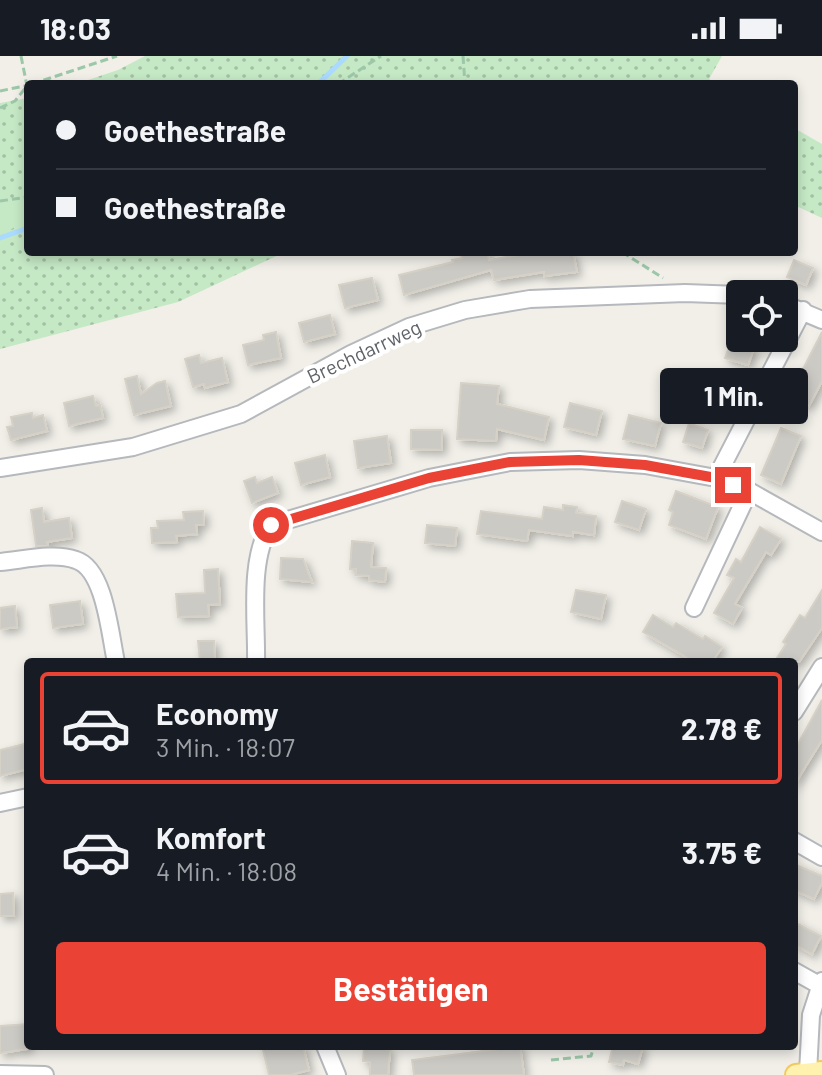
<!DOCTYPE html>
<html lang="de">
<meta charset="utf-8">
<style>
:root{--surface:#171b24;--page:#242831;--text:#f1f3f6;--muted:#9ea1a6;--line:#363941;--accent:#ea4335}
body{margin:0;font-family:Barlow,sans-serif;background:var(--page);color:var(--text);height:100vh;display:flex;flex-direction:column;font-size:30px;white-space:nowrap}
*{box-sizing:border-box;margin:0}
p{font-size:26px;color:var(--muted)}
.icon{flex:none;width:44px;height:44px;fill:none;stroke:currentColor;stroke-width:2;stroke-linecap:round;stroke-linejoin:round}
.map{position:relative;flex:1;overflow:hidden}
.sheet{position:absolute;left:24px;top:602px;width:774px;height:392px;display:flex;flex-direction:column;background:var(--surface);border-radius:8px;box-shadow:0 4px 12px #0003}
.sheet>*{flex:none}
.top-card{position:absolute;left:24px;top:24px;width:774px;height:176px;border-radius:8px;box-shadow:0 4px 12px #0003;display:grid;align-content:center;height:176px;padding:0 32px;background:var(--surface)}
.buttons{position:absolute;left:726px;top:224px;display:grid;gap:16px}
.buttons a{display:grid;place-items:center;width:72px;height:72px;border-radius:8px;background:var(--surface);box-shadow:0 4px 12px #0003;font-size:40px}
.end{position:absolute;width:36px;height:36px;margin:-18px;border:10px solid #ea4335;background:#fff;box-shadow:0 0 0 4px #fff}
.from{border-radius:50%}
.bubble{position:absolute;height:56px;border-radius:8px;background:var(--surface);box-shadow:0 4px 12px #0003;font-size:26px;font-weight:700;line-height:56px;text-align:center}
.top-card b{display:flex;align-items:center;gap:28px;height:76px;font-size:30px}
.top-card b+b{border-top:2px solid var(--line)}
.top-card i{width:20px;height:20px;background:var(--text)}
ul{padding:14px 0 0;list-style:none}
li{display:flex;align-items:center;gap:24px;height:112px;margin:0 16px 12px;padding:0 16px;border:4px solid transparent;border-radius:8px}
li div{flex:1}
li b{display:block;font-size:30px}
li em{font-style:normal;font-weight:700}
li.active{border-color:var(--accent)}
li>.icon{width:72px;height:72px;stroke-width:1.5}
.action{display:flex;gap:16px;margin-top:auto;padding:16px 32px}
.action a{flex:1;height:92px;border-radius:8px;background:var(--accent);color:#fff;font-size:32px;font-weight:700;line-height:92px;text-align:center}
.status{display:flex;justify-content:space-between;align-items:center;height:56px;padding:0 40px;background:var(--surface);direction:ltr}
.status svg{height:22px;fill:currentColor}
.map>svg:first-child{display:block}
.grass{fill:url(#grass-dots)}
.green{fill:#c5e8c5}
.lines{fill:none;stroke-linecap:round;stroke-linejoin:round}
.stream{stroke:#aadaff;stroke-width:5}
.building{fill:#cccac5;stroke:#d6d1c6;stroke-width:2;filter:url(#shadow)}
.minor-casing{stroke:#b5b8bc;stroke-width:20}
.major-casing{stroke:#f2c960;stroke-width:24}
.path{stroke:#9cc7a9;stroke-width:3;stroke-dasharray:8 4;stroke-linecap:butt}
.minor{stroke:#fff;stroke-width:16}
.major{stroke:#fff2af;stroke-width:20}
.route{stroke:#ea4335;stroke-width:10}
.labels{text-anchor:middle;stroke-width:8;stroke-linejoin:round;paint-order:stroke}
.street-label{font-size:20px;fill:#5f6368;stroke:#fff}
</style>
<div class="status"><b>18:03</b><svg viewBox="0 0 49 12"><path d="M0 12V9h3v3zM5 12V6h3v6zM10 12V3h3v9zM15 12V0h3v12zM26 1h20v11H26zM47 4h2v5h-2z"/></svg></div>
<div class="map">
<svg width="822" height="1019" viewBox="0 0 822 1019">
<defs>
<pattern id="grass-dots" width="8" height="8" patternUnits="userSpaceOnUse" patternTransform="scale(2)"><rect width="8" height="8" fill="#c5e8c5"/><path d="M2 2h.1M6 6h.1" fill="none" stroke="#a3c0a4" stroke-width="1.8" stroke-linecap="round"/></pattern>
<filter id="shadow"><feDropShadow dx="4" dy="4" stdDeviation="4" flood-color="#0004"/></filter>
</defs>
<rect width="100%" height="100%" fill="#f1efe8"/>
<g class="grass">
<path d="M 145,0 L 722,0 L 709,23 L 717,28 L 76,28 L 118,14 Z"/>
<path d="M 28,42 L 28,196 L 285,196 L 178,246 L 0,293 L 0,47 Z"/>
<path d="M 794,72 L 822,88 L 822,162 L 794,149 Z"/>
</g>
<path class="green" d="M 28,141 L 28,163 L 0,180 L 0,145 Z"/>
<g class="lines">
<g class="stream">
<path d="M 318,28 L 347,0"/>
<path d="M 0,182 L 28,172"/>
</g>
</g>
<g class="building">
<path d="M 468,196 L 487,196 L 489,204 L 535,196 L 573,197 L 577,216 L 544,220 L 544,216 L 494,224 L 491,214 L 404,239 L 399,219 L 453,206 L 452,204 L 462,202 L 461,198 Z"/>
<path d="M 794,204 L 813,212 L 806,229 L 787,221 Z"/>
<path d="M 372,222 L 378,244 L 345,252 L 339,229 Z"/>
<path d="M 330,259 L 335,278 L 304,286 L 299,267 Z"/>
<path d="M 276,276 L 281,302 L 248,309 L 243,289 L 264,284 L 263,279 Z"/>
<path d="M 822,276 L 822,325 L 809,350 L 789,340 Z"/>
<path d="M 731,285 L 754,292 L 748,309 L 725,302 Z"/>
<path d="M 199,299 L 201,307 L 222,302 L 228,326 L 205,332 L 204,328 L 193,331 L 185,303 Z"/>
<path d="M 137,320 L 141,338 L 157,327 L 165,325 L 171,350 L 134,359 L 125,323 Z"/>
<path d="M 461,327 L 499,330 L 497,348 L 549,361 L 544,384 L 497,373 L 496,385 L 457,383 Z"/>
<path d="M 93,340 L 96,350 L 100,349 L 103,362 L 69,370 L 64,347 Z"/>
<path d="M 570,347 L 602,355 L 596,379 L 564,371 Z"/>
<path d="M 32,357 L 33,362 L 43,359 L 47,375 L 11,384 L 7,371 L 13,370 L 11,361 Z"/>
<path d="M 629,359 L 661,367 L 655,390 L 623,383 Z"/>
<path d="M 689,367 L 708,374 L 702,392 L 683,386 Z"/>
<path d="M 781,372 L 801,380 L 781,428 L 761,419 Z"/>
<path d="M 411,374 L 442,374 L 442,394 L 411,393 Z"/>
<path d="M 387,380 L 391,407 L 358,412 L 354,385 Z"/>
<path d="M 325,399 L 330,421 L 301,429 L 295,407 Z"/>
<path d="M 255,421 L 257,427 L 272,421 L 278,437 L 252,447 L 244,425 Z"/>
<path d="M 676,435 L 718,451 L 706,483 L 669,469 L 673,456 L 669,454 Z"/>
<path d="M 622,445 L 646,453 L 639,474 L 615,466 Z"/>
<path d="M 563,449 L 577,451 L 576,457 L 596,460 L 594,479 L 573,476 L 573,480 L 529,474 L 527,485 L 477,478 L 481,455 L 542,463 L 544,451 L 563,454 Z"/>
<path d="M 42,452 L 44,466 L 69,462 L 72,482 L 47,486 L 48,490 L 36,490 L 31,454 Z"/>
<path d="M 203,455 L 204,469 L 196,469 L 197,478 L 176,480 L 177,486 L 152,487 L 151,472 L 158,472 L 157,465 L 184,464 L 183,456 Z"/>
<path d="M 427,469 L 457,472 L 455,490 L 425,487 Z"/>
<path d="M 760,471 L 781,483 L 771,499 L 766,496 L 735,548 L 742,552 L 733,568 L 714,557 L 734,522 L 727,519 L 736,503 L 741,506 Z"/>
<path d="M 352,485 L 373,487 L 371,511 L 386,512 L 385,526 L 369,524 L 369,520 L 356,519 L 356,513 L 350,513 Z"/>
<path d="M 281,502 L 303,503 L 312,526 L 280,523 Z"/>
<path d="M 218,513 L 220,548 L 208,549 L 209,560 L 178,561 L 176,538 L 205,537 L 204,514 Z"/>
<path d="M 576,534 L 606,539 L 601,563 L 571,556 Z"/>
<path d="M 822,534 L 822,572 L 799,606 L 784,606 L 777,602 L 786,588 L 783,586 L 800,559 L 805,562 Z"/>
<path d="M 80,545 L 83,568 L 53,572 L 50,549 Z"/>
<path d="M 15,550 L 17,571 L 0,573 L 0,552 Z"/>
<path d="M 653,559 L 673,571 L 676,567 L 703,583 L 705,580 L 722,591 L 712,606 L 695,606 L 643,576 Z"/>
<path d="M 198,585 L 214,585 L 215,606 L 200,606 Z"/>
<path d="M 822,644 L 822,684 L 794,729 L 794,695 Z"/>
<path d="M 28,687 L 28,713 L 0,720 L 0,694 Z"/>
<path d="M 794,808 L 822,820 L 822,827 L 814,843 L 794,834 Z"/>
<path d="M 13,837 L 14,860 L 0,860 L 0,838 Z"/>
<path d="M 794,866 L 821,880 L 812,898 L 794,888 Z"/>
<path d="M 28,968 L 28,993 L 0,997 L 0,970 Z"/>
<path d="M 262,990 L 303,990 L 309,1014 L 290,1019 L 269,1019 Z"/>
<path d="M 364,990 L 384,990 L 384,993 L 390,994 L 388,1019 L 370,1019 L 370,1006 L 363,1005 Z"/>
<path d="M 498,990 L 520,990 L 524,1019 L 414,1019 L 412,1004 L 498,993 Z"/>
<path d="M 613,990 L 643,990 L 638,1008 L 624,1004 L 623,1009 L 609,1006 Z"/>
</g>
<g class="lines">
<defs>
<g id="minor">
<path d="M 784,248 L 822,264"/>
<path d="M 0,412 L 133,391 L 241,358 L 351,298 L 409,271 L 465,254 L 530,243 L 685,237 L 740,239"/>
<path d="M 716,422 L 803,254"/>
<path d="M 0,506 C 23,504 54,496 76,504 C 105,513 110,579 116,606"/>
<path d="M 694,552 L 749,435"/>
<path d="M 256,606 C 257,566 248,502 271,469 L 429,422 L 510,406 L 579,404 L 645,409 L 716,422 L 749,435 L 822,476"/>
<path d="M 794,656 L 822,611"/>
<path d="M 0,747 L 28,741"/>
<path d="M 794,785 L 822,801"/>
<path d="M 794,915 L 819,929"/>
<path d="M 325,990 L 337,1019"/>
<path d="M 808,1017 L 811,959 L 822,925"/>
<path d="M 0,1018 L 45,1019"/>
</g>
<path id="major" d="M 796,1019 L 822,1016"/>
</defs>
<use href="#minor" class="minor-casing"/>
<use href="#major" class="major-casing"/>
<g class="path">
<path d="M 21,0 L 27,30"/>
<path d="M 463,0 L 465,28"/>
<path d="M 32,28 L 117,0"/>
<path d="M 338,28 L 381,0"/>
<path d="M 0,35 L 24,30"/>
<path d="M 0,52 L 15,45 L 27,30"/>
<path d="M 0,145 L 28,141"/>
<path d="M 622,196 L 663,222"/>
<path d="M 551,1004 L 591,1000 L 594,990"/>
</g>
<use href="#minor" class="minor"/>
<use href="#major" class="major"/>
</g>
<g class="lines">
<path class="route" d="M 271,469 L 429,422 L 510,406 L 579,404 L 645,409 L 716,422 L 733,429"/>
</g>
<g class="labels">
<g class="street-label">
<text transform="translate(364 296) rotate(-25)" y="7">Brechdarrweg</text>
</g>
</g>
</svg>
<div class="buttons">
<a><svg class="icon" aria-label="locate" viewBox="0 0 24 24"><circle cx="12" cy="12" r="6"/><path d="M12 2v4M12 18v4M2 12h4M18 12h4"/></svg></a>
</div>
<i class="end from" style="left:271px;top:469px"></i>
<i class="end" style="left:733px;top:429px"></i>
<div class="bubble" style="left:660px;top:312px;width:148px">1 Min.</div>
<div class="top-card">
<b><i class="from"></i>Goethestraße</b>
<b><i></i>Goethestraße</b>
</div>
<section class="sheet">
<ul>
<li class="active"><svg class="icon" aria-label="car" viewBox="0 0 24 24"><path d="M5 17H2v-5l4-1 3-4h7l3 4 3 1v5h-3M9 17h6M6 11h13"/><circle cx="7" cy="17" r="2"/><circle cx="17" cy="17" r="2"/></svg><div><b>Economy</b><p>3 Min. · 18:07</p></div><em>2.78 €</em></li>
<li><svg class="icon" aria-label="car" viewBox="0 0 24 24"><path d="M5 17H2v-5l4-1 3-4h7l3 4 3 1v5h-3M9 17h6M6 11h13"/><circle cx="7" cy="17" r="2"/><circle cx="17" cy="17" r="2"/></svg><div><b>Komfort</b><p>4 Min. · 18:08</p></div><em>3.75 €</em></li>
</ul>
<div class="action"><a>Bestätigen</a></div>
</section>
</div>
